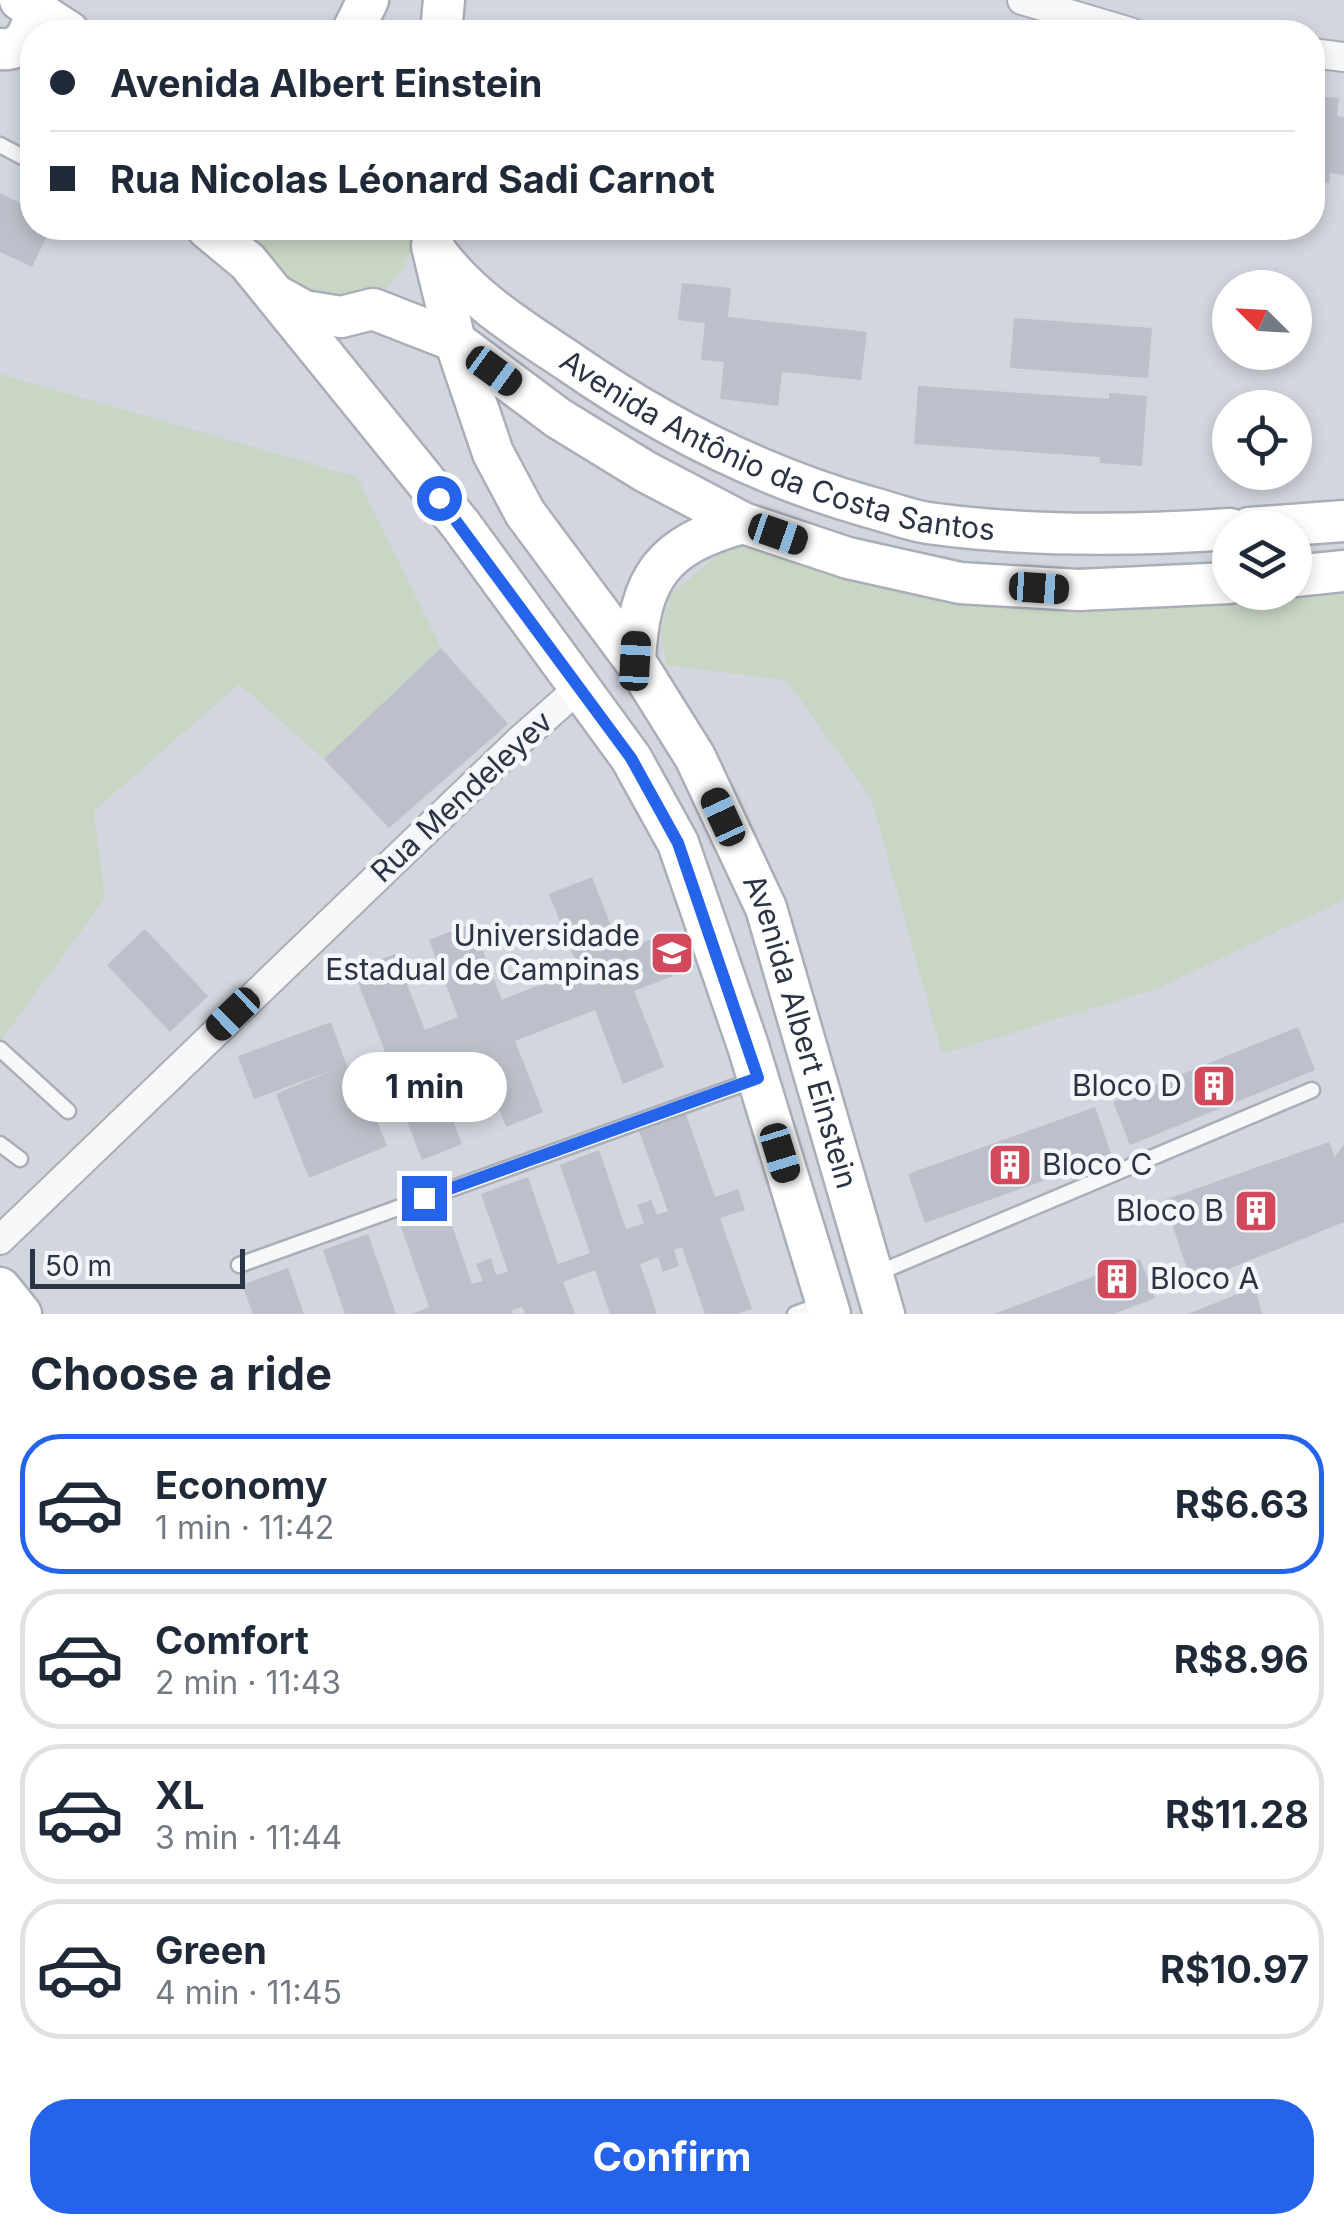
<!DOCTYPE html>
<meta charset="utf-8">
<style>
:root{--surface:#fff;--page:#f2f2f3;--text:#1f2937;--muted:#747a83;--line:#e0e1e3;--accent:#2563eb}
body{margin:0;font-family:Inter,sans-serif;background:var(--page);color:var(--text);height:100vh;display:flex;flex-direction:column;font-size:38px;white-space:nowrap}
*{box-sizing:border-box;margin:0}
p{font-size:32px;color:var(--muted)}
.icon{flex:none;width:55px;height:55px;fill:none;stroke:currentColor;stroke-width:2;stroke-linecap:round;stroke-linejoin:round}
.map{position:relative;height:1314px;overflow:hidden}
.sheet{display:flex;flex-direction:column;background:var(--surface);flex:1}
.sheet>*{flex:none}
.banner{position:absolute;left:20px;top:20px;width:1305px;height:220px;border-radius:40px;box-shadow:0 5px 15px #0003;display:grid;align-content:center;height:220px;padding:0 30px;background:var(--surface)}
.needle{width:65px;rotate:294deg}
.buttons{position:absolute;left:1212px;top:270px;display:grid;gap:20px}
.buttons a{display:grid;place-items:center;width:100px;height:100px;border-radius:50%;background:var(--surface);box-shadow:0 5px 15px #0003;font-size:50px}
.scale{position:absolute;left:30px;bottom:25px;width:215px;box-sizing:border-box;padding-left:10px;border:5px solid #2b3445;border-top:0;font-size:28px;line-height:35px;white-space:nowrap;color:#2b3445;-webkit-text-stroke:8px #f4f6f9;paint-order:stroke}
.end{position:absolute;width:45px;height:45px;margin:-22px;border:12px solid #2563eb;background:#fff;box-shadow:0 0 0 5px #fff}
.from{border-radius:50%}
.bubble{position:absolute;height:70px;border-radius:35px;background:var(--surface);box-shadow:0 5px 15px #0003;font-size:32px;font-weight:700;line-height:70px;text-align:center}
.car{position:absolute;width:30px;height:60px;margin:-30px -15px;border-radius:12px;box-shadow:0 0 8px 2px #0007;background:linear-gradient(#222 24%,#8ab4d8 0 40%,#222 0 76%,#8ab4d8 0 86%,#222 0)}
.banner b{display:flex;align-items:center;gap:35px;height:95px;font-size:38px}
.banner b+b{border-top:2px solid var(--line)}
.banner i{width:25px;height:25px;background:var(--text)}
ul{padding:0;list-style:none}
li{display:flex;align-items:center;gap:30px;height:140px;margin:0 20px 15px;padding:0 10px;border:5px solid var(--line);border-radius:40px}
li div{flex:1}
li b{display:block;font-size:38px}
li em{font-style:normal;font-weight:700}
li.on{border-color:var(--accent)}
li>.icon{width:90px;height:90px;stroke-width:1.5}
h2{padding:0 30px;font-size:45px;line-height:120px}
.cta{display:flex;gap:20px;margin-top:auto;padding:20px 30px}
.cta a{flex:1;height:115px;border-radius:40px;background:var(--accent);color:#fff;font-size:40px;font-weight:700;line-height:115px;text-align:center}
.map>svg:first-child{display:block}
.built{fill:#d2d6de;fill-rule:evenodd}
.green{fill:#c9d6c5}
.building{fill:#bbc0ca}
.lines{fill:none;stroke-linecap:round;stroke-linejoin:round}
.lane-casing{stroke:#a9aeb7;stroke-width:19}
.street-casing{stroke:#a9aeb7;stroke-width:32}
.secondary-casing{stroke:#a9aeb7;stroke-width:45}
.lane{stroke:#f7f8fa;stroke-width:14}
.street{stroke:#f7f8fa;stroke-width:28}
.secondary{stroke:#fff;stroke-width:40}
.route{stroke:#2563eb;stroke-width:12}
.labels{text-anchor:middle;stroke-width:9;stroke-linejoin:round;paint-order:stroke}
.street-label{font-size:30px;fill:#2b3445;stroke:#f4f6f9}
.poi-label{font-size:30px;fill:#2b3445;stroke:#f4f6f9;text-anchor:end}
</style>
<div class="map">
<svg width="1344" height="1314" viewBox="0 0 1344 1314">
<rect width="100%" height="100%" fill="#e4e7ec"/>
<path class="built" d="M 0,0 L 1344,0 L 1344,1314 L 0,1314 ZM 32,32 L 1312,32 L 1312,228 L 32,228 ZM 1230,288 L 1295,288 L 1295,352 L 1230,352 ZM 1230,408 L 1295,408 L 1295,472 L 1230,472 ZM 1230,528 L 1295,528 L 1295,592 L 1230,592 Z"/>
<g class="green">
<path d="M 249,228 L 418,228 C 413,257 394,293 362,300 C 344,303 323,301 305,301 L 257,259 Z"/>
<path d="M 0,374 L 357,477 L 441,648 L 324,759 L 239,684 L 94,811 L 105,898 L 0,1042 Z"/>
<path d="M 743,523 L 848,558 L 1230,592 L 1295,592 L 1344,571 L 1344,900 L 1156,989 L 942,1054 L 871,798 L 786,680 L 666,665 L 661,633 L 670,595 L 718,555 Z"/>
</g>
<g class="building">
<path d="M 1312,96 L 1339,98 L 1337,116 L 1344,117 L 1344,175 L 1330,173 L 1329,183 L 1312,181 Z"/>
<path d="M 0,193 L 32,209 L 32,228 L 51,228 L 32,267 L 0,252 Z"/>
<path d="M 682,283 L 731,288 L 728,317 L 867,332 L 861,380 L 782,372 L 778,406 L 720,399 L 724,362 L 701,360 L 705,323 L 678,320 Z"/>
<path d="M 1014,318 L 1152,328 L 1148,378 L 1010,368 Z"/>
<path d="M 918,386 L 1109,399 L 1109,393 L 1147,396 L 1142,466 L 1100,463 L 1100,457 L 914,444 Z"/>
<path d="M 441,648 L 508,724 L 389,828 L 324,759 Z"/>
<path d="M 592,877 L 621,951 L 658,937 L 673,976 L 634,991 L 664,1067 L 623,1084 L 595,1010 L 515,1041 L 543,1112 L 506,1127 L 477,1052 L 433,1069 L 462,1144 L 422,1160 L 397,1095 L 371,1105 L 387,1146 L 309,1178 L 276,1094 L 335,1069 L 254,1099 L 238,1056 L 331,1022 L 347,1066 L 385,1051 L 353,970 L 395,954 L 425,1030 L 458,1017 L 429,940 L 472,923 L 502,1000 L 579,969 L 549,894 Z"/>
<path d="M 145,929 L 208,996 L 170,1032 L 107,965 Z"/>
<path d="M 1298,1027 L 1315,1070 L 1130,1145 L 1113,1102 Z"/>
<path d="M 1095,1107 L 1112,1156 L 925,1223 L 908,1174 Z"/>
<path d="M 686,1114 L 715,1197 L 738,1189 L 745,1210 L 720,1218 L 752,1309 L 737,1314 L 705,1314 L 682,1247 L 674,1250 L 679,1266 L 663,1272 L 658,1257 L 640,1264 L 657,1314 L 610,1314 L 595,1270 L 563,1282 L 575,1314 L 525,1314 L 522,1307 L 512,1310 L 513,1314 L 412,1314 L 429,1307 L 399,1221 L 445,1205 L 472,1284 L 483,1281 L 476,1264 L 491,1258 L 496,1275 L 508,1271 L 481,1194 L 528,1177 L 558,1264 L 590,1253 L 560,1165 L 599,1150 L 626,1229 L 644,1223 L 637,1205 L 651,1200 L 657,1215 L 668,1211 L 639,1131 Z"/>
<path d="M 1329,1142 L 1335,1157 L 1344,1144 L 1344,1222 L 1192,1284 L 1164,1200 Z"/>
<path d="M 368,1234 L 396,1314 L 345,1314 L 323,1250 Z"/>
<path d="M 1140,1259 L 1155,1298 L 1114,1314 L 994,1314 Z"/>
<path d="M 288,1268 L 304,1314 L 253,1314 L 242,1285 Z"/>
<path d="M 1255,1287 L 1262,1314 L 1188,1314 Z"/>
</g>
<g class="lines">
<defs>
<g id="lane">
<path d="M 0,145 L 32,162"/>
<path d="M 0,1049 L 68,1111"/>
<path d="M 0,1144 L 20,1159"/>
<path d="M 239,1265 L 757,1079"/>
<path d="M 878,1273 L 1312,1090"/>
<path d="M 795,1314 L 822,1304"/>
</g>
<g id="street">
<path d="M 1022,0 L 1130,32"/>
<path d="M 1312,53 L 1344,57"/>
<path d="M 0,1240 L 520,740 L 580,687"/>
</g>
<g id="secondary">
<path d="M 20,0 L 69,32"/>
<path d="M 352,32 L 368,0"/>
<path d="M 441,32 L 444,0"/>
<path d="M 0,49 C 25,51 30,32 36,12"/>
<path d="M 207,228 L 248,262 L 461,525 L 631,758 L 678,843 L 748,1046 L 830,1314"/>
<path id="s1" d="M 435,228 L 432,246 L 455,341 L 493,453 L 525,513 L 635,661 L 695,757 L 766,908 L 884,1314"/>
<path id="s2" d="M 437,253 C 473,301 522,330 571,363 C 662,426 763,477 869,507 C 889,512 908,520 928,523 C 1028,537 1129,536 1230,529"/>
<path d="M 277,296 L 304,311 L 341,317 L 373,309 L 455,341 L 558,418 L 646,472 L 743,523 L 848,558 L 960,583 L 1078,590 L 1230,583"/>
<path d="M 1249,528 L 1344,521"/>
<path d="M 1295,576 L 1344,571"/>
<path d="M 635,661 C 639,577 662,545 743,523"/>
<path d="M 0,1288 L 21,1314"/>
</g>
</defs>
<use href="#lane" class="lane-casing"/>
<use href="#street" class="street-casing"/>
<use href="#secondary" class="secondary-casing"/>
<use href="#lane" class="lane"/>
<use href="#street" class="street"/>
<use href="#secondary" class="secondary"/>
</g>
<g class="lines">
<path class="route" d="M 424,1198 L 758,1078 L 678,843 L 631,758 L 439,498"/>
</g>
<defs>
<symbol id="university-square" viewBox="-11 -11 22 22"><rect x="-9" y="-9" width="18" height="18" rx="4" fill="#d1495b" stroke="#f4f6f9"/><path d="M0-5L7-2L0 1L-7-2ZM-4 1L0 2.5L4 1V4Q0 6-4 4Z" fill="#fff"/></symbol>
<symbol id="building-square" viewBox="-11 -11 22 22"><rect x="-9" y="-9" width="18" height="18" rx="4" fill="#d1495b" stroke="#f4f6f9"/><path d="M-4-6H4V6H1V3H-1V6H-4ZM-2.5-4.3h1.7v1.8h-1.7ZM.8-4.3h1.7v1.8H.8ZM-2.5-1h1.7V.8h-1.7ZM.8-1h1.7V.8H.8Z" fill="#fff"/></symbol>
</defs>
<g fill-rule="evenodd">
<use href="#university-square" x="647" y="928" width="50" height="50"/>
<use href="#building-square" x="1189" y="1061" width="50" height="50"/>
<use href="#building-square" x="985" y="1140" width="50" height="50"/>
<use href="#building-square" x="1231" y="1186" width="50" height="50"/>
<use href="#building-square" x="1092" y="1254" width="50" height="50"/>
</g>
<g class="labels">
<g class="street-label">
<text dy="10" stroke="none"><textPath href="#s2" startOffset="400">Avenida Antônio da Costa Santos</textPath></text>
<text transform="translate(462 797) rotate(-43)" y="10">Rua Mendeleyev</text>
<text dy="10" stroke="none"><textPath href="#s1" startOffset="895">Avenida Albert Einstein</textPath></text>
</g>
<g class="poi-label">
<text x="640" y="946">Universidade<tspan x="640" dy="34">Estadual de Campinas</tspan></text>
<text x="1182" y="1096">Bloco D</text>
<text x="1042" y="1175" text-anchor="start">Bloco C</text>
<text x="1224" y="1221">Bloco B</text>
<text x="1150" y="1289" text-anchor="start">Bloco A</text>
</g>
</g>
</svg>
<div class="buttons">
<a><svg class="needle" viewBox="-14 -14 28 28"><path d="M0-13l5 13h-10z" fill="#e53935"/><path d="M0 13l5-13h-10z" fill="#747a83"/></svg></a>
<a><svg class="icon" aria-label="locate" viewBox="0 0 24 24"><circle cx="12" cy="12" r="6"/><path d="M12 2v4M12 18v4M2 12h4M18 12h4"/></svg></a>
<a><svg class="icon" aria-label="layers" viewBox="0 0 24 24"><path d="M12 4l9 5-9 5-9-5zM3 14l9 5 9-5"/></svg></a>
</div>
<div class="scale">50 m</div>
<i class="end from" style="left:439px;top:498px"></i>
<i class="end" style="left:424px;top:1198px"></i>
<div class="bubble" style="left:342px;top:1052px;width:165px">1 min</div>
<i class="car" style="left:494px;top:371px;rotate:126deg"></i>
<i class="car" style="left:778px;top:534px;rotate:109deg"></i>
<i class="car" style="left:1039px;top:588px;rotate:94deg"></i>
<i class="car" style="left:635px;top:661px;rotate:3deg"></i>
<i class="car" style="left:723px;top:817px;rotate:335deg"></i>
<i class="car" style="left:233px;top:1014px;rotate:226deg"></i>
<i class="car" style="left:780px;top:1153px;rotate:163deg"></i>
<div class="banner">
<b><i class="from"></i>Avenida Albert Einstein</b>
<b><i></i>Rua Nicolas Léonard Sadi Carnot</b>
</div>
</div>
<section class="sheet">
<h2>Choose a ride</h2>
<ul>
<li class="on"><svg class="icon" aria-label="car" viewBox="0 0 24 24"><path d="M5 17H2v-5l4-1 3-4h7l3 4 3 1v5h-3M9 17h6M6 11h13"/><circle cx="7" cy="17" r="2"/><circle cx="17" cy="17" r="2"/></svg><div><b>Economy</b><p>1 min · 11:42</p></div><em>R$6.63</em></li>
<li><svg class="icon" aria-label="car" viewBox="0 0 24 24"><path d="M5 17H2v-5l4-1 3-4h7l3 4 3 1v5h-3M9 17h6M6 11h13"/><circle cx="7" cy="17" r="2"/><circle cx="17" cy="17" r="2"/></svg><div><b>Comfort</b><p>2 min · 11:43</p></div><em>R$8.96</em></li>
<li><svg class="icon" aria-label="car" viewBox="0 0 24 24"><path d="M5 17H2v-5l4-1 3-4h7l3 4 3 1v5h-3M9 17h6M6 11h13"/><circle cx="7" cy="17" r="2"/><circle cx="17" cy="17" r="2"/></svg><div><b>XL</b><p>3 min · 11:44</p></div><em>R$11.28</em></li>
<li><svg class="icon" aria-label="car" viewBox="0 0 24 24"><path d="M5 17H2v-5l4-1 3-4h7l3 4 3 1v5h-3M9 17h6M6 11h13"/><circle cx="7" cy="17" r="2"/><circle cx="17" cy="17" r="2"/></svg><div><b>Green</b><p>4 min · 11:45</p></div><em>R$10.97</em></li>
</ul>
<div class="cta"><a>Confirm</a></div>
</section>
